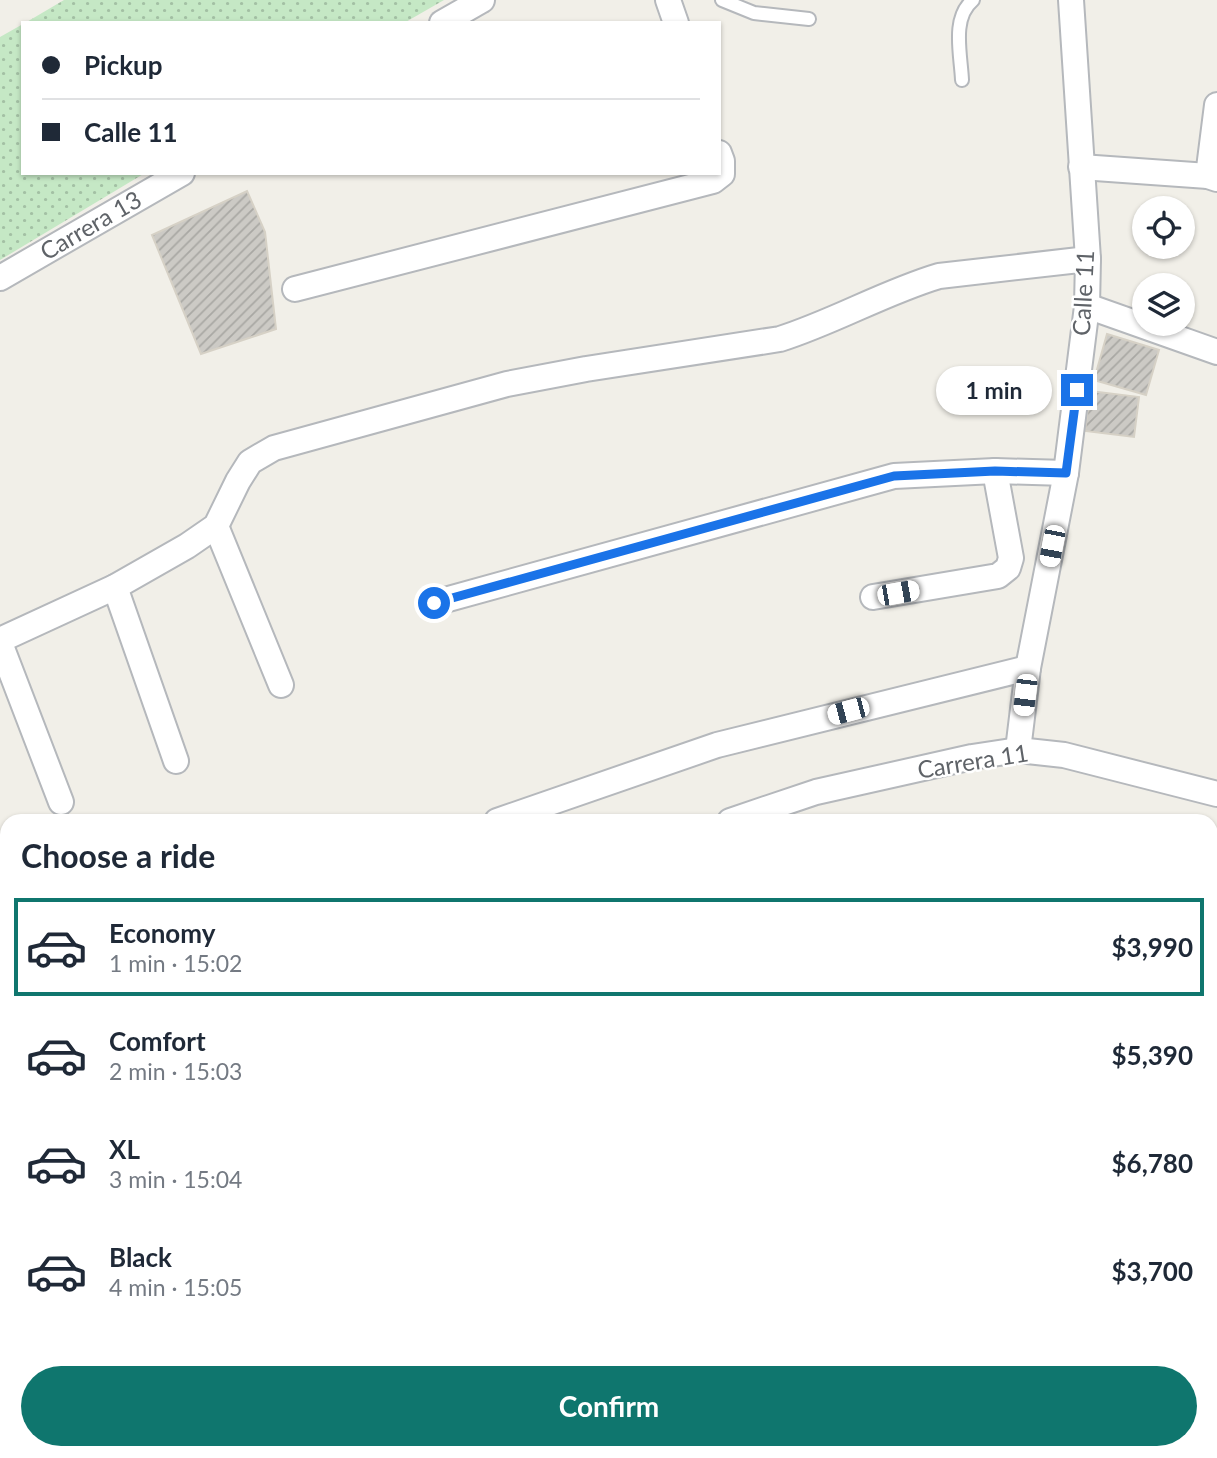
<!DOCTYPE html>
<meta charset="utf-8">
<style>
:root{--surface:#fff;--page:#f6f6f7;--text:#1f2937;--muted:#747a83;--line:#e0e1e3;--accent:#0f766e}
body{margin:0;font-family:Lato,sans-serif;background:var(--page);color:var(--text);height:100vh;display:flex;flex-direction:column;font-size:26px;white-space:nowrap}
*{box-sizing:border-box;margin:0}
p{font-size:23px;color:var(--muted)}
.icon{flex:none;width:38px;height:38px;fill:none;stroke:currentColor;stroke-width:2;stroke-linecap:round;stroke-linejoin:round}
.map{position:relative;flex:1;overflow:hidden}
.side{position:absolute;left:0px;top:814px;width:1218px;height:646px;display:flex;flex-direction:column;background:var(--surface);border-radius:21px 21px 0 0;box-shadow:0 2px 5px #0004}
.side>*{flex:none}
.guide{position:absolute;left:21px;top:21px;width:700px;height:154px;border-radius:0px;box-shadow:0 2px 5px #0004;display:grid;align-content:center;height:154px;padding:0 21px;background:var(--surface)}
.controls{position:absolute;left:1132px;top:196px;display:grid;gap:14px}
.controls a{display:grid;place-items:center;width:63px;height:63px;border-radius:50%;background:var(--surface);box-shadow:0 2px 5px #0004;font-size:35px}
.end{position:absolute;width:32px;height:32px;margin:-16px;border:9px solid #1a73e8;background:#fff;box-shadow:0 0 0 4px #fff}
.from{border-radius:50%}
.bubble{position:absolute;height:49px;border-radius:24px;background:var(--surface);box-shadow:0 2px 5px #0004;font-size:23px;font-weight:700;line-height:49px;text-align:center}
.car{position:absolute;width:21px;height:42px;margin:-21px -10px;border-radius:9px;box-shadow:0 0 5px 2px #0007;background:linear-gradient(#fff 24%,#345 0 40%,#fff 0 76%,#345 0 86%,#fff 0)}
.guide b{display:flex;align-items:center;gap:24px;height:66px;font-size:26px}
.guide b+b{border-top:2px solid var(--line)}
.guide i{width:18px;height:18px;background:var(--text)}
ul{padding:0;list-style:none}
li{display:flex;align-items:center;gap:21px;height:98px;margin:0 14px 10px;padding:0 7px;border:4px solid transparent;border-radius:0px}
li div{flex:1}
li b{display:block;font-size:26px}
li em{font-style:normal;font-weight:700}
li.selected{border-color:var(--accent)}
li>.icon{width:63px;height:63px;stroke-width:1.5}
h2{padding:0 21px;font-size:32px;line-height:84px}
.action{display:flex;gap:14px;margin-top:auto;padding:14px 21px}
.action a{flex:1;height:80px;border-radius:42px;background:var(--accent);color:#fff;font-size:28px;font-weight:700;line-height:80px;text-align:center}
.map>svg:first-child{display:block}
.grass{fill:url(#grass-dots)}
.building{fill:url(#building-hatch);stroke:#d6d1c6;stroke-width:2}
.lines{fill:none;stroke-linecap:round;stroke-linejoin:round}
.service-casing{stroke:#b5b8bc;stroke-width:16}
.minor-casing{stroke:#b5b8bc;stroke-width:28}
.path{stroke:#9cc7a9;stroke-width:4.5;stroke-dasharray:7 3.5;stroke-linecap:butt}
.service{stroke:#fff;stroke-width:12}
.minor{stroke:#fff;stroke-width:24}
.route{stroke:#1a73e8;stroke-width:9}
.labels{text-anchor:middle;stroke-width:5;stroke-linejoin:round;paint-order:stroke}
.street-label{font-size:24px;fill:#5f6368;stroke:#fff}
</style>
<div class="map">
<svg width="1217" height="1458" viewBox="0 0 1217 1458">
<defs>
<pattern id="grass-dots" width="8" height="8" patternUnits="userSpaceOnUse" patternTransform="scale(1.75)"><rect width="8" height="8" fill="#c5e8c5"/><path d="M2 2h.1M6 6h.1" fill="none" stroke="#a3c0a4" stroke-width="1.8" stroke-linecap="round"/></pattern>
<pattern id="building-hatch" width="6" height="6" patternUnits="userSpaceOnUse" patternTransform="scale(1.75)"><rect width="6" height="6" fill="#cccac5"/><path d="M-1 1l2-2M0 6l6-6M5 7l2-2" fill="none" stroke="#a9a8a4"/></pattern>
</defs>
<rect width="100%" height="100%" fill="#f1efe8"/>
<g class="grass">
<path d="M 64,0 L 444,0 L 404,23 L 25,23 Z"/>
<path d="M 23,24 L 23,173 L 145,173 L 0,260 L 0,37 Z"/>
</g>
<g class="building">
<path d="M 247,191 L 265,232 L 276,329 L 201,354 L 152,235 Z"/>
<path d="M 1107,334 L 1159,350 L 1146,395 L 1094,380 Z"/>
<path d="M 1090,391 L 1139,397 L 1134,437 L 1085,431 Z"/>
</g>
<g class="lines">
<defs>
<g id="service">
<path d="M 722,0 L 754,13 L 809,19"/>
<path d="M 962,80 C 961,55 951,18 973,0"/>
</g>
<g id="minor">
<path d="M 668,0 L 676,23"/>
<path d="M 442,23 L 482,0"/>
<path d="M 1081,167 L 1208,176 L 1217,179"/>
<path d="M 1208,176 L 1217,105"/>
<path d="M 0,278 L 182,173"/>
<path d="M 295,289 L 713,181 L 722,174 L 722,161 L 719,153"/>
<path d="M 1087,306 L 1217,352"/>
<path d="M 216,526 L 281,685"/>
<path d="M 115,587 L 176,761"/>
<path d="M 873,597 L 998,576 L 1008,568 L 1011,558 L 995,471"/>
<path d="M 434,603 L 894,476 L 995,471 L 1066,473"/>
<path d="M 0,640 L 115,587 L 187,546 L 216,526 L 238,481 L 250,462 L 274,448 L 507,384 L 586,369 L 780,339 C 834,322 885,292 939,276 L 1088,259"/>
<path d="M 0,643 L 61,802"/>
<path d="M 1018,750 L 1028,668 L 1066,473 L 1087,306 L 1088,259 L 1071,0"/>
<path d="M 497,821 L 717,745 L 1028,668"/>
<path d="M 730,821 L 816,792 L 972,757 L 1018,750 L 1064,755 L 1217,794"/>
<path d="M 0,1102 L 7,1101"/>
<path d="M 1211,1169 L 1217,1172"/>
<path d="M 1211,1389 L 1217,1375"/>
<path d="M 0,1405 L 7,1401"/>
<path d="M 224,1452 L 227,1458"/>
<path d="M 744,1452 L 745,1458"/>
<path d="M 99,1458 L 109,1452"/>
<path d="M 315,1458 L 325,1452"/>
<path d="M 594,1458 L 603,1452"/>
<path d="M 1024,1458 L 1026,1452"/>
<path d="M 1181,1458 L 1183,1452"/>
</g>
</defs>
<use href="#service" class="service-casing"/>
<use href="#minor" class="minor-casing"/>
<path class="path" d="M 864,1458 L 864,1452"/>
<use href="#service" class="service"/>
<use href="#minor" class="minor"/>
</g>
<g class="lines">
<path class="route" d="M 434,603 L 894,476 L 995,471 L 1066,473 L 1077,390"/>
</g>
<g class="labels">
<g class="street-label">
<text transform="translate(91 226) rotate(-30)" y="8">Carrera 13</text>
<text transform="translate(1084 293) rotate(-87)" y="8">Calle 11</text>
<text transform="translate(973 762) rotate(-9)" y="8">Carrera 11</text>
</g>
</g>
</svg>
<div class="controls">
<a><svg class="icon" aria-label="locate" viewBox="0 0 24 24"><circle cx="12" cy="12" r="6"/><path d="M12 2v4M12 18v4M2 12h4M18 12h4"/></svg></a>
<a><svg class="icon" aria-label="layers" viewBox="0 0 24 24"><path d="M12 4l9 5-9 5-9-5zM3 14l9 5 9-5"/></svg></a>
</div>
<i class="end from" style="left:434px;top:603px"></i>
<i class="end" style="left:1077px;top:390px"></i>
<div class="bubble" style="left:936px;top:366px;width:116px">1 min</div>
<i class="car" style="left:1052px;top:546px;rotate:191deg"></i>
<i class="car" style="left:898px;top:593px;rotate:80deg"></i>
<i class="car" style="left:1025px;top:695px;rotate:187deg"></i>
<i class="car" style="left:848px;top:711px;rotate:255deg"></i>
<div class="guide">
<b><i class="from"></i>Pickup</b>
<b><i></i>Calle 11</b>
</div>
<section class="side">
<h2>Choose a ride</h2>
<ul>
<li class="selected"><svg class="icon" aria-label="car" viewBox="0 0 24 24"><path d="M5 17H2v-5l4-1 3-4h7l3 4 3 1v5h-3M9 17h6M6 11h13"/><circle cx="7" cy="17" r="2"/><circle cx="17" cy="17" r="2"/></svg><div><b>Economy</b><p>1 min · 15:02</p></div><em>$3,990</em></li>
<li><svg class="icon" aria-label="car" viewBox="0 0 24 24"><path d="M5 17H2v-5l4-1 3-4h7l3 4 3 1v5h-3M9 17h6M6 11h13"/><circle cx="7" cy="17" r="2"/><circle cx="17" cy="17" r="2"/></svg><div><b>Comfort</b><p>2 min · 15:03</p></div><em>$5,390</em></li>
<li><svg class="icon" aria-label="car" viewBox="0 0 24 24"><path d="M5 17H2v-5l4-1 3-4h7l3 4 3 1v5h-3M9 17h6M6 11h13"/><circle cx="7" cy="17" r="2"/><circle cx="17" cy="17" r="2"/></svg><div><b>XL</b><p>3 min · 15:04</p></div><em>$6,780</em></li>
<li><svg class="icon" aria-label="car" viewBox="0 0 24 24"><path d="M5 17H2v-5l4-1 3-4h7l3 4 3 1v5h-3M9 17h6M6 11h13"/><circle cx="7" cy="17" r="2"/><circle cx="17" cy="17" r="2"/></svg><div><b>Black</b><p>4 min · 15:05</p></div><em>$3,700</em></li>
</ul>
<div class="action"><a>Confirm</a></div>
</section>
</div>
